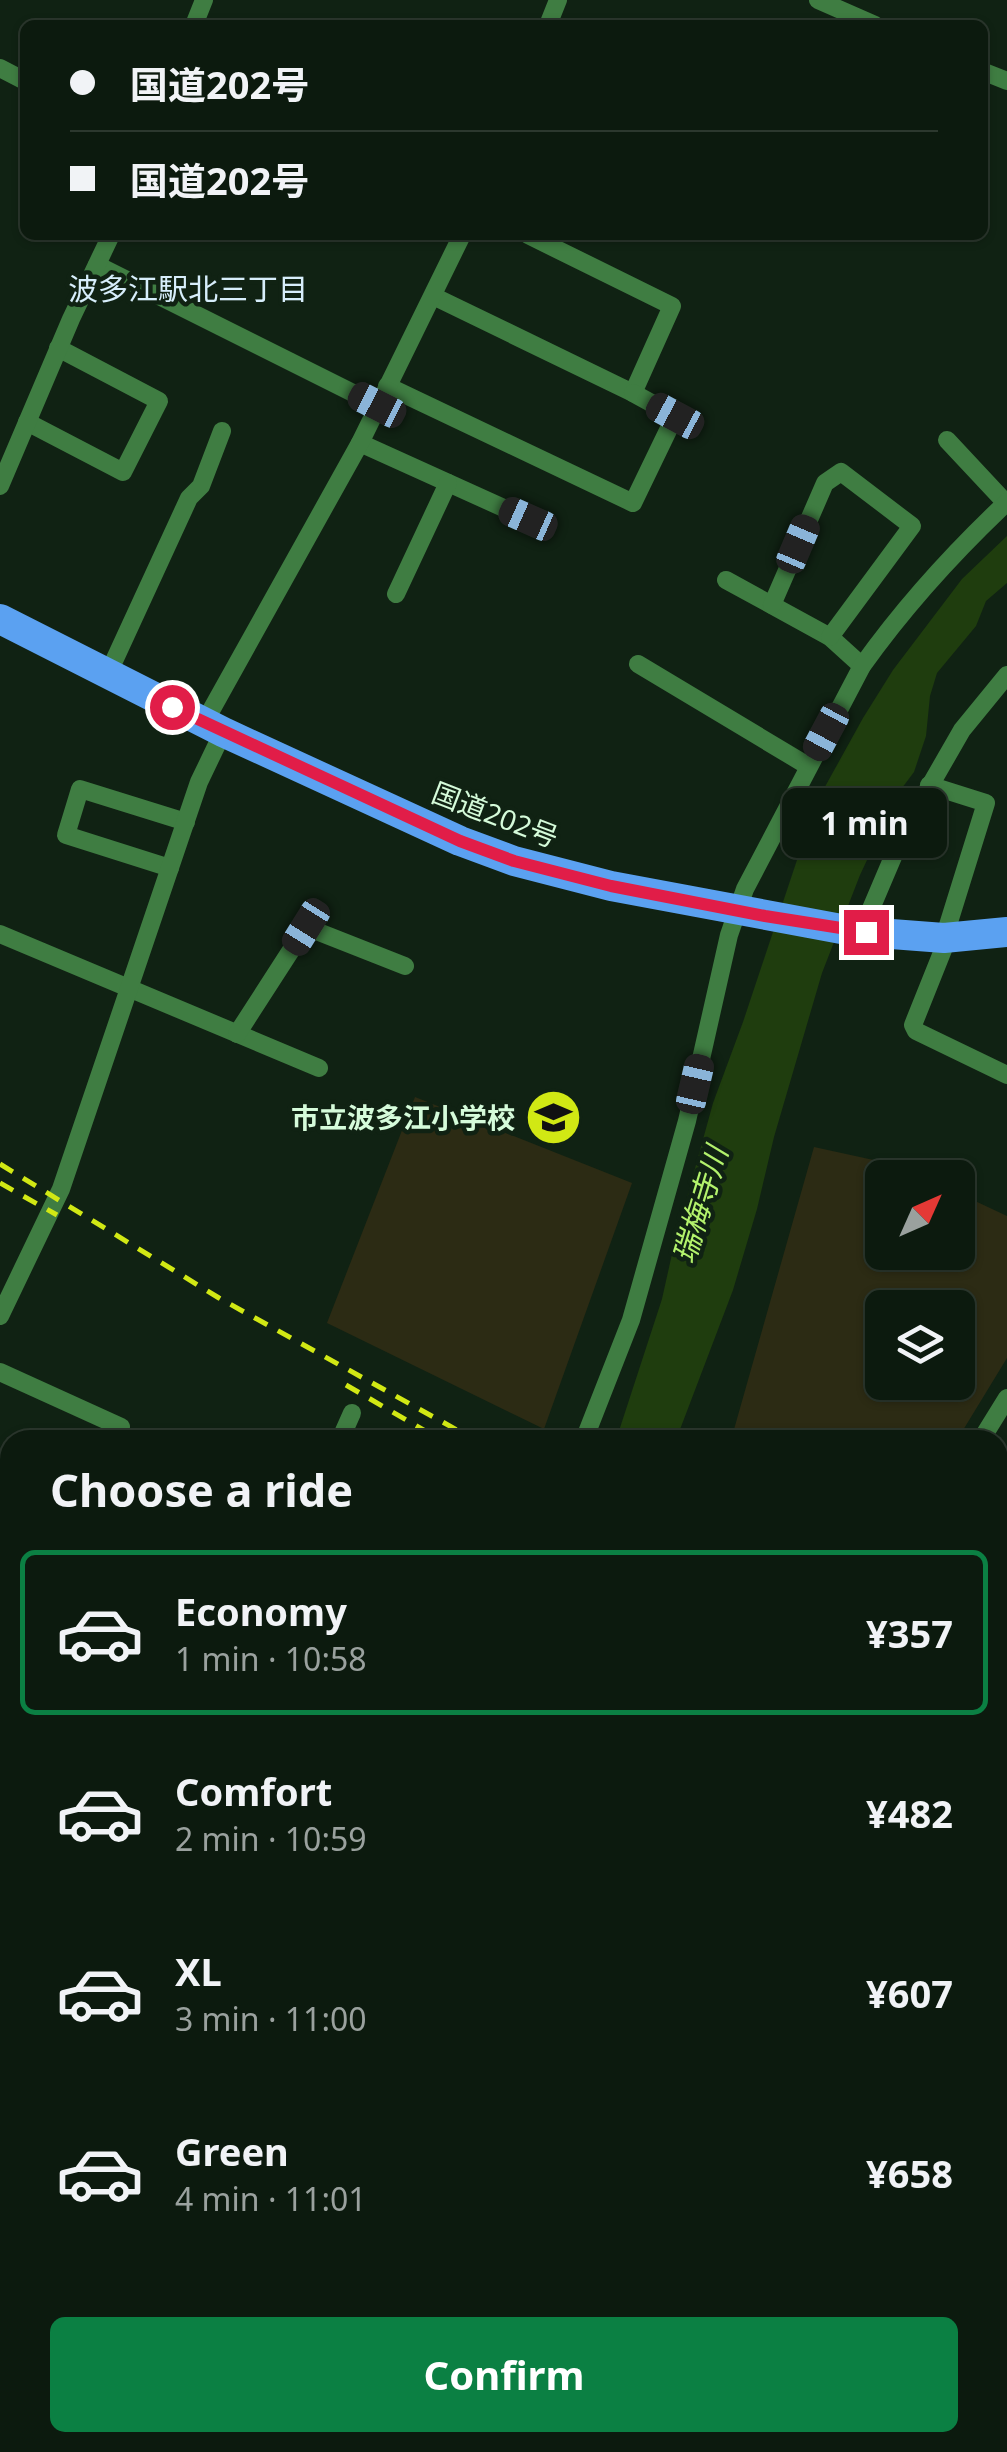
<!DOCTYPE html>
<meta charset="utf-8">
<style>
:root{--surface:#0c1a0e;--page:#1a271c;--text:#f1f3f6;--muted:#9aa19e;--line:#2c382e;--accent:#0b8043}
body{margin:0;font-family:"Noto Sans","Noto Sans JP",sans-serif;background:var(--page);color:var(--text);height:100vh;display:flex;flex-direction:column;font-size:38px;white-space:nowrap}
*{box-sizing:border-box;margin:0}
p{font-size:32px;color:var(--muted)}
.icon{flex:none;width:55px;height:55px;fill:none;stroke:currentColor;stroke-width:2;stroke-linecap:round;stroke-linejoin:round}
.map{position:relative;flex:1;overflow:hidden}
.details{position:absolute;left:0px;top:1430px;width:1008px;height:1022px;display:flex;flex-direction:column;background:var(--surface);border-radius:30px 30px 0 0;box-shadow:0 2px 8px #0004,0 0 0 2px var(--line)}
.details>*{flex:none}
.hud{position:absolute;left:20px;top:20px;width:968px;height:220px;border-radius:15px;box-shadow:0 2px 8px #0004,0 0 0 2px var(--line);display:grid;align-content:center;height:220px;padding:0 50px;background:var(--surface)}
.needle{width:65px;rotate:45deg}
.fabs{position:absolute;left:865px;top:1160px;display:grid;gap:20px}
.fabs a{display:grid;place-items:center;width:110px;height:110px;border-radius:15px;background:var(--surface);box-shadow:0 2px 8px #0004,0 0 0 2px var(--line);font-size:50px}
.end{position:absolute;width:45px;height:45px;margin:-22px;border:12px solid #e11d48;background:#fff;box-shadow:0 0 0 5px #fff}
.from{border-radius:50%}
.bubble{position:absolute;height:70px;border-radius:15px;background:var(--surface);box-shadow:0 2px 8px #0004,0 0 0 2px var(--line);font-size:32px;font-weight:700;line-height:70px;text-align:center}
.car{position:absolute;width:30px;height:60px;margin:-30px -15px;border-radius:12px;box-shadow:0 0 8px 2px #0007;background:linear-gradient(#222 24%,#8ab4d8 0 40%,#222 0 76%,#8ab4d8 0 86%,#222 0)}
.hud b{display:flex;align-items:center;gap:35px;height:95px;font-size:38px}
.hud b+b{border-top:2px solid var(--line)}
.hud i{width:25px;height:25px;background:var(--text)}
ul{padding:0;list-style:none}
li{display:flex;align-items:center;gap:30px;height:165px;margin:0 20px 15px;padding:0 30px;border:5px solid transparent;border-radius:15px}
li div{flex:1}
li b{display:block;font-size:38px}
li em{font-style:normal;font-weight:700}
li.on{border-color:var(--accent)}
li>.icon{width:90px;height:90px;stroke-width:1.5}
h2{padding:0 50px;font-size:45px;line-height:120px}
.action{display:flex;gap:20px;margin-top:auto;padding:20px 50px}
.action a{flex:1;height:115px;border-radius:15px;background:var(--accent);color:#fff;font-size:40px;font-weight:700;line-height:115px;text-align:center}
.map>svg:first-child{display:block}
.green{fill:#2c2b14;fill-rule:evenodd}
.water{fill:#1f3d0e}
.lines{fill:none;stroke-linecap:round;stroke-linejoin:round}
.stream{stroke:#1f3d0e;stroke-width:5}
.street{stroke:#3f7d42;stroke-width:18}
.highway{stroke:#5ba1f1;stroke-width:30}
.rail{stroke:#d1e814;stroke-width:5;stroke-dasharray:15 12;stroke-linecap:butt}
.route{stroke:#e11d48;stroke-width:12}
.labels{text-anchor:middle;stroke-width:9;stroke-linejoin:round;paint-order:stroke}
.street-label{font-size:28px;fill:#d5fbda;stroke:#102213}
.poi-label{font-size:28px;font-weight:bold;fill:#d5fbda;stroke:#102213;text-anchor:end}
.neighbourhood-label{font-size:30px;fill:#d7eefb;stroke:#102213}
.water-label{font-size:30px;font-style:italic;fill:#b3f26c;stroke:#102213}
</style>
<div class="map">
<svg width="1007" height="2452" viewBox="0 0 1007 2452">
<rect width="100%" height="100%" fill="#102213"/>
<g class="green">
<path d="M 415,1097 L 632,1183 L 544,1429 L 327,1323 Z"/>
<path d="M 814,1147 L 901,1166 L 926,1177 L 882,1178 L 882,1252 L 958,1252 L 958,1193 L 1007,1216 L 1007,1358 L 957,1440 L 731,1440 ZM 882,1308 L 958,1308 L 958,1382 L 882,1382 Z"/>
</g>
<path class="water" d="M 1007,536 L 1007,583 L 986,601 L 976,626 L 937,673 L 930,696 L 926,736 L 914,772 L 899,792 L 860,875 L 822,973 L 774,1137 L 757,1209 L 733,1290 L 676,1440 L 616,1440 L 662,1299 L 674,1245 L 713,1103 L 743,1022 L 816,803 L 863,718 L 893,670 L 962,579 Z"/>
<g class="lines">
<g class="stream">
<path d="M 998,2005 L 1007,1982"/>
<path d="M 811,2452 L 815,2442"/>
</g>
<g class="street">
<path d="M 818,0 L 875,25"/>
<path d="M 194,25 L 204,0"/>
<path d="M 548,25 L 558,0"/>
<path d="M 0,68 L 25,81"/>
<path d="M 982,71 L 1007,81"/>
<path d="M 97,265 L 377,405"/>
<path d="M 433,296 L 633,393 L 672,306 L 528,235"/>
<path d="M 387,386 L 633,503 L 675,416 L 633,393"/>
<path d="M 27,422 L 123,472 L 159,401 L 58,348"/>
<path d="M 947,440 L 1006,503"/>
<path d="M 360,443 L 528,519"/>
<path d="M 0,486 L 71,319 L 111,235"/>
<path d="M 726,580 L 830,637 L 862,666"/>
<path d="M 396,594 L 448,483"/>
<path d="M 772,605 L 825,483 L 841,472 L 912,526 L 830,637"/>
<path d="M 638,664 L 808,766"/>
<path d="M 108,674 L 189,498 L 201,486 L 222,431"/>
<path d="M 204,723 L 360,443 L 462,235"/>
<path d="M 929,785 L 986,803 L 944,938 L 943,950 L 913,1025 L 916,1031 L 1007,1075"/>
<path d="M 170,868 L 66,835 L 80,789 L 186,822"/>
<path d="M 866,932 L 870,911 L 904,831 L 962,730 L 1007,675"/>
<path d="M 0,934 L 319,1068"/>
<path d="M 237,1034 L 306,927 L 405,966"/>
<path d="M 0,1316 L 61,1189 L 199,782 L 223,732"/>
<path d="M 0,1372 L 121,1427"/>
<path d="M 340,1440 L 352,1413"/>
<path d="M 584,1440 L 631,1320 L 687,1121 L 729,935 L 745,889 L 862,666 C 904,607 954,552 1007,502"/>
<path d="M 981,1440 L 1007,1398"/>
<path d="M 0,1562 L 10,1566"/>
<path d="M 0,1602 L 10,1581"/>
<path d="M 0,1859 L 10,1864"/>
<path d="M 0,1977 L 10,1955"/>
<path d="M 0,2049 L 10,2053"/>
<path d="M 0,2266 L 10,2271"/>
<path d="M 0,2439 L 10,2425"/>
<path d="M 162,2452 L 169,2442"/>
<path d="M 359,2452 L 365,2442"/>
<path d="M 801,2452 L 806,2442"/>
</g>
<path class="highway" d="M 0,619 L 223,732 L 460,841 L 514,861 L 611,886 L 852,931 L 944,938 L 1007,932"/>
<g class="rail">
<path d="M 0,1164 L 219,1298 L 475,1440"/>
<path d="M 0,1183 L 57,1215"/>
<path d="M 346,1385 L 441,1440"/>
<path d="M 998,1701 L 1007,1704"/>
</g>
</g>
<g class="lines">
<path class="route" d="M 172,707 L 460,841 L 514,861 L 611,886 L 765,916 L 866,932"/>
</g>
<defs>
<symbol id="school-disc" viewBox="-11 -11 22 22"><circle r="9.5" fill="#d1e814" stroke="#102213"/><path d="M0-5L7-2L0 1L-7-2ZM-4 1L0 2.5L4 1V4Q0 6-4 4Z" fill="#111"/></symbol>
</defs>
<g fill-rule="evenodd">
<use href="#school-disc" x="522" y="1086" width="63" height="63"/>
</g>
<g class="labels">
<g class="street-label">
<text transform="translate(495 815) rotate(21)" y="10">国道202号</text>
</g>
<g class="poi-label">
<text x="515" y="1128">市立波多江小学校</text>
</g>
<g class="neighbourhood-label">
<text x="188" y="300">波多江駅北三丁目</text>
</g>
<g class="water-label">
<text transform="translate(701 1205) rotate(-73)" y="10">瑞梅寺川</text>
</g>
</g>
</svg>
<div class="fabs">
<a><svg class="needle" viewBox="-14 -14 28 28"><path d="M0-13l5 13h-10z" fill="#e53935"/><path d="M0 13l5-13h-10z" fill="#9aa19e"/></svg></a>
<a><svg class="icon" aria-label="layers" viewBox="0 0 24 24"><path d="M12 4l9 5-9 5-9-5zM3 14l9 5 9-5"/></svg></a>
</div>
<i class="end from" style="left:172px;top:707px"></i>
<i class="end" style="left:866px;top:932px"></i>
<div class="bubble" style="left:782px;top:788px;width:165px">1 min</div>
<i class="car" style="left:377px;top:405px;rotate:297deg"></i>
<i class="car" style="left:675px;top:416px;rotate:298deg"></i>
<i class="car" style="left:528px;top:519px;rotate:294deg"></i>
<i class="car" style="left:798px;top:544px;rotate:23deg"></i>
<i class="car" style="left:826px;top:732px;rotate:208deg"></i>
<i class="car" style="left:306px;top:927px;rotate:212deg"></i>
<i class="car" style="left:695px;top:1084px;rotate:13deg"></i>
<div class="hud">
<b><i class="from"></i>国道202号</b>
<b><i></i>国道202号</b>
</div>
<section class="details">
<h2>Choose a ride</h2>
<ul>
<li class="on"><svg class="icon" aria-label="car" viewBox="0 0 24 24"><path d="M5 17H2v-5l4-1 3-4h7l3 4 3 1v5h-3M9 17h6M6 11h13"/><circle cx="7" cy="17" r="2"/><circle cx="17" cy="17" r="2"/></svg><div><b>Economy</b><p>1 min · 10:58</p></div><em>¥357</em></li>
<li><svg class="icon" aria-label="car" viewBox="0 0 24 24"><path d="M5 17H2v-5l4-1 3-4h7l3 4 3 1v5h-3M9 17h6M6 11h13"/><circle cx="7" cy="17" r="2"/><circle cx="17" cy="17" r="2"/></svg><div><b>Comfort</b><p>2 min · 10:59</p></div><em>¥482</em></li>
<li><svg class="icon" aria-label="car" viewBox="0 0 24 24"><path d="M5 17H2v-5l4-1 3-4h7l3 4 3 1v5h-3M9 17h6M6 11h13"/><circle cx="7" cy="17" r="2"/><circle cx="17" cy="17" r="2"/></svg><div><b>XL</b><p>3 min · 11:00</p></div><em>¥607</em></li>
<li><svg class="icon" aria-label="car" viewBox="0 0 24 24"><path d="M5 17H2v-5l4-1 3-4h7l3 4 3 1v5h-3M9 17h6M6 11h13"/><circle cx="7" cy="17" r="2"/><circle cx="17" cy="17" r="2"/></svg><div><b>Green</b><p>4 min · 11:01</p></div><em>¥658</em></li>
</ul>
<div class="action"><a>Confirm</a></div>
</section>
</div>
